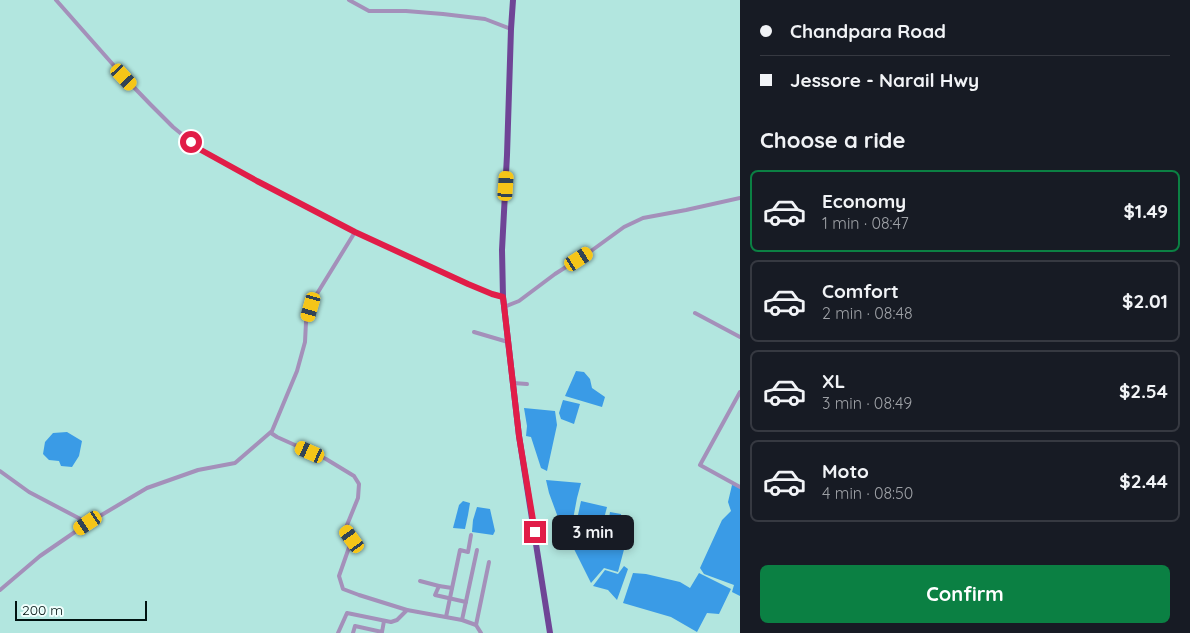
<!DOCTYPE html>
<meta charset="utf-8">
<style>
:root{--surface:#171b24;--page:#20242c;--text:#f1f3f6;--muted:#9ea1a6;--line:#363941;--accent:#0b8043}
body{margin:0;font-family:Quicksand,sans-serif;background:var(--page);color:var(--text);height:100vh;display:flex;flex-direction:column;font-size:19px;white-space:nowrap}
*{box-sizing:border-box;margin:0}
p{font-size:16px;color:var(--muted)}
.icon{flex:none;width:28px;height:28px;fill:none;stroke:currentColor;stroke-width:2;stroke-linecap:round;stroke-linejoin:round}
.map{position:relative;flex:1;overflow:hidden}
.details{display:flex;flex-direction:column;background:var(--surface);width:450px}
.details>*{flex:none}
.top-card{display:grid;align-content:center;height:110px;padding:0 20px;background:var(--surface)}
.scale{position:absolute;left:15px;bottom:12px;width:132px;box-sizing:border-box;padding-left:5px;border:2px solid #011311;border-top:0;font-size:14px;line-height:18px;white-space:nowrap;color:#011311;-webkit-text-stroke:4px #effefc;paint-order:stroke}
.end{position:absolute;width:22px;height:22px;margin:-11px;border:6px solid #e11d48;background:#fff;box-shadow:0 0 0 2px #fff}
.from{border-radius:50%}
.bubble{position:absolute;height:35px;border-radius:8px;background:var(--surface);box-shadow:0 2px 8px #0003;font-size:16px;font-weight:700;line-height:35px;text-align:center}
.car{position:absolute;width:15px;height:30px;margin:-15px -8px;border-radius:6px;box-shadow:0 0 4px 1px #0007;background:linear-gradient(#f5c518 24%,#345 0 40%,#f5c518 0 76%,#345 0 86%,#f5c518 0)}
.top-card b{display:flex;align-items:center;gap:18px;height:48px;font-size:19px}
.top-card b+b{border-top:1px solid var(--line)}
.top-card i{width:12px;height:12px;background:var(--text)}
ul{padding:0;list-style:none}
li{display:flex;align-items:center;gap:15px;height:82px;margin:0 10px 8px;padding:0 10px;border:2px solid var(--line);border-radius:8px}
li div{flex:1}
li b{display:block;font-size:19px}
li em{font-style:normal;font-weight:700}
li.on{border-color:var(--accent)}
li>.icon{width:45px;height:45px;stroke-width:1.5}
h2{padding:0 20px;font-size:22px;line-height:60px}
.button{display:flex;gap:10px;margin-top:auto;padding:10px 20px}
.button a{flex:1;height:58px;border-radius:8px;background:var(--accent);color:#fff;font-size:20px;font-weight:700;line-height:58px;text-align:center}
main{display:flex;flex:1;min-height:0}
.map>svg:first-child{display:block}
.water{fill:#3a9be6}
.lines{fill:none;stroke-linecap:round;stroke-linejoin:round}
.minor{stroke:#a490ba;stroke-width:4}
.trunk{stroke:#6f4496;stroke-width:6}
.route{stroke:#e11d48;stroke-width:6}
</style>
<main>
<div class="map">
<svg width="740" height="633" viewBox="0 0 740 633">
<rect width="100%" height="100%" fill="#b2e6df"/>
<g class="water">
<path d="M 576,371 L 584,372 L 590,379 L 592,388 L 605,397 L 602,407 L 565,396 Z"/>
<path d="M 563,400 L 580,404 L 574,424 L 561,419 L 559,413 Z"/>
<path d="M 524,408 L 555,411 L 557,425 L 547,471 L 541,468 L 531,437 L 526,436 L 527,426 Z"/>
<path d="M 67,432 L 82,441 L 79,456 L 72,467 L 61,466 L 59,461 L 49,460 L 43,454 L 45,442 L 53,433 Z"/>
<path d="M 546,480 L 581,483 L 577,498 L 571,530 L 563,531 L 549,493 Z"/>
<path d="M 732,485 L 740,486 L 740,596 L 732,592 L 734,585 L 704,574 L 700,568 L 722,520 L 731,511 L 728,502 Z"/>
<path d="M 463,501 L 470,503 L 468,515 L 465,529 L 453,528 L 459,505 Z"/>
<path d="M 581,501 L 607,507 L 600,534 L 575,529 Z"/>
<path d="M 477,507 L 490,509 L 495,531 L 493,535 L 472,532 L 473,520 Z"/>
<path d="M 610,512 L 621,514 L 622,540 L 606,537 Z"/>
<path d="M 566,533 L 626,542 L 618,572 L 604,568 L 591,583 Z"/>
<path d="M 624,566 L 628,569 L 617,600 L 608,590 L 593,586 L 605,570 L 618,574 Z"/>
<path d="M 633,573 L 646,574 L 680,582 L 690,588 L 699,573 L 731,589 L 719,614 L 707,613 L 697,632 L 671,617 L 623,603 Z"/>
</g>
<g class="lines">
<g class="minor">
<path d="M 56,0 L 124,77 L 150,104 L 173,127 L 201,150 L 257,181 L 355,232 L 467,284 L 492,294 L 503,297"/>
<path d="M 349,0 L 369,11 L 406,11 L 443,14 L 485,19 L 511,29"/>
<path d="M 504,307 L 519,301 L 555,274 L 591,251 L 624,227 L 643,218 L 686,210 L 740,198"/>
<path d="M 695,313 L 740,337"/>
<path d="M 474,332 L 508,342"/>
<path d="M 513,383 L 527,384"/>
<path d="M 740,392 L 700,465 L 740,487"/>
<path d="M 271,433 L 277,437 L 326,459 L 354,476 L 359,484 L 358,498 L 345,530 L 352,539 L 339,576 L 343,589 L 359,595 L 407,610"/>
<path d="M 0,471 L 29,492 L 88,523"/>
<path d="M 420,581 L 439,586 L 435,595 L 466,602"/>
<path d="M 439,586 L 452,588"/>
<path d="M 0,590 L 40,556 L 88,523 L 147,488 L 198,470 L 235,463 L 272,431 L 297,371 L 305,342 L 306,322 L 315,297 L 355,232"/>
<path d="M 446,617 L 460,550 L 468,552 L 471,535"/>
<path d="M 462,620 L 477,550"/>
<path d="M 476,625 L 489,562"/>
<path d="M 338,633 L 347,613 L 391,622 L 397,620 L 407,610 L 462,620 L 476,625 L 481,633"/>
<path d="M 353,633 L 355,626 L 382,632 L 384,621"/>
</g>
<path class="trunk" d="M 513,0 L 511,29 L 507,155 L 502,250 L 503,297 L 519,436 L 550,633"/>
</g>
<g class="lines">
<path class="route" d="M 191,142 L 201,150 L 257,181 L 355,232 L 468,284 L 492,294 L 503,297 L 519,436 L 535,532"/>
</g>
</svg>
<div class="scale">200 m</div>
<i class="end from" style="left:191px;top:142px"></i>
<i class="end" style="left:535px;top:532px"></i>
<div class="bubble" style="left:552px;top:515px;width:82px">3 min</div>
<i class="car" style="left:124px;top:77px;rotate:137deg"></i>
<i class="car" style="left:506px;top:186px;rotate:4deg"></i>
<i class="car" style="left:579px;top:259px;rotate:57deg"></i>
<i class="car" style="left:311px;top:307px;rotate:196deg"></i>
<i class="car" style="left:310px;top:452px;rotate:294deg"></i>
<i class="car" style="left:88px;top:523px;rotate:236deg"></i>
<i class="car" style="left:352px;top:539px;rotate:324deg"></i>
</div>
<section class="details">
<div class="top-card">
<b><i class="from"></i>Chandpara Road</b>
<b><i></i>Jessore - Narail Hwy</b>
</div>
<h2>Choose a ride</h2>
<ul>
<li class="on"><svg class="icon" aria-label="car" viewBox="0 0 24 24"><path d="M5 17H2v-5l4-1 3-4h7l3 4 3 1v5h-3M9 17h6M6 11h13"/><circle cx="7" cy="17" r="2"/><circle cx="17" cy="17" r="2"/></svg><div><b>Economy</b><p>1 min · 08:47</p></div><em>$1.49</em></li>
<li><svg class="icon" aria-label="car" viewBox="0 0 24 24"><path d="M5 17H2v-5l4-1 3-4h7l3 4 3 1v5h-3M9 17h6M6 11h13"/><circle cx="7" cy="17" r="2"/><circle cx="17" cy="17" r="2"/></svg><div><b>Comfort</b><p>2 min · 08:48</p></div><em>$2.01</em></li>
<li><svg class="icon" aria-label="car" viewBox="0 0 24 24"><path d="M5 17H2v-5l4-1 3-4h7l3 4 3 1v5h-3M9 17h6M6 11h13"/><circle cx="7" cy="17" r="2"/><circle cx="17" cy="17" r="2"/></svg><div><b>XL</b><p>3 min · 08:49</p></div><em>$2.54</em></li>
<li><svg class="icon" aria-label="car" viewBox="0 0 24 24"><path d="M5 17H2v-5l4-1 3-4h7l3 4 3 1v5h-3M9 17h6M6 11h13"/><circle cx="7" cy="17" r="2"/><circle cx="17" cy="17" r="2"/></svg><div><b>Moto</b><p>4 min · 08:50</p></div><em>$2.44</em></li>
</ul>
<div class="button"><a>Confirm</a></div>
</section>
</main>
